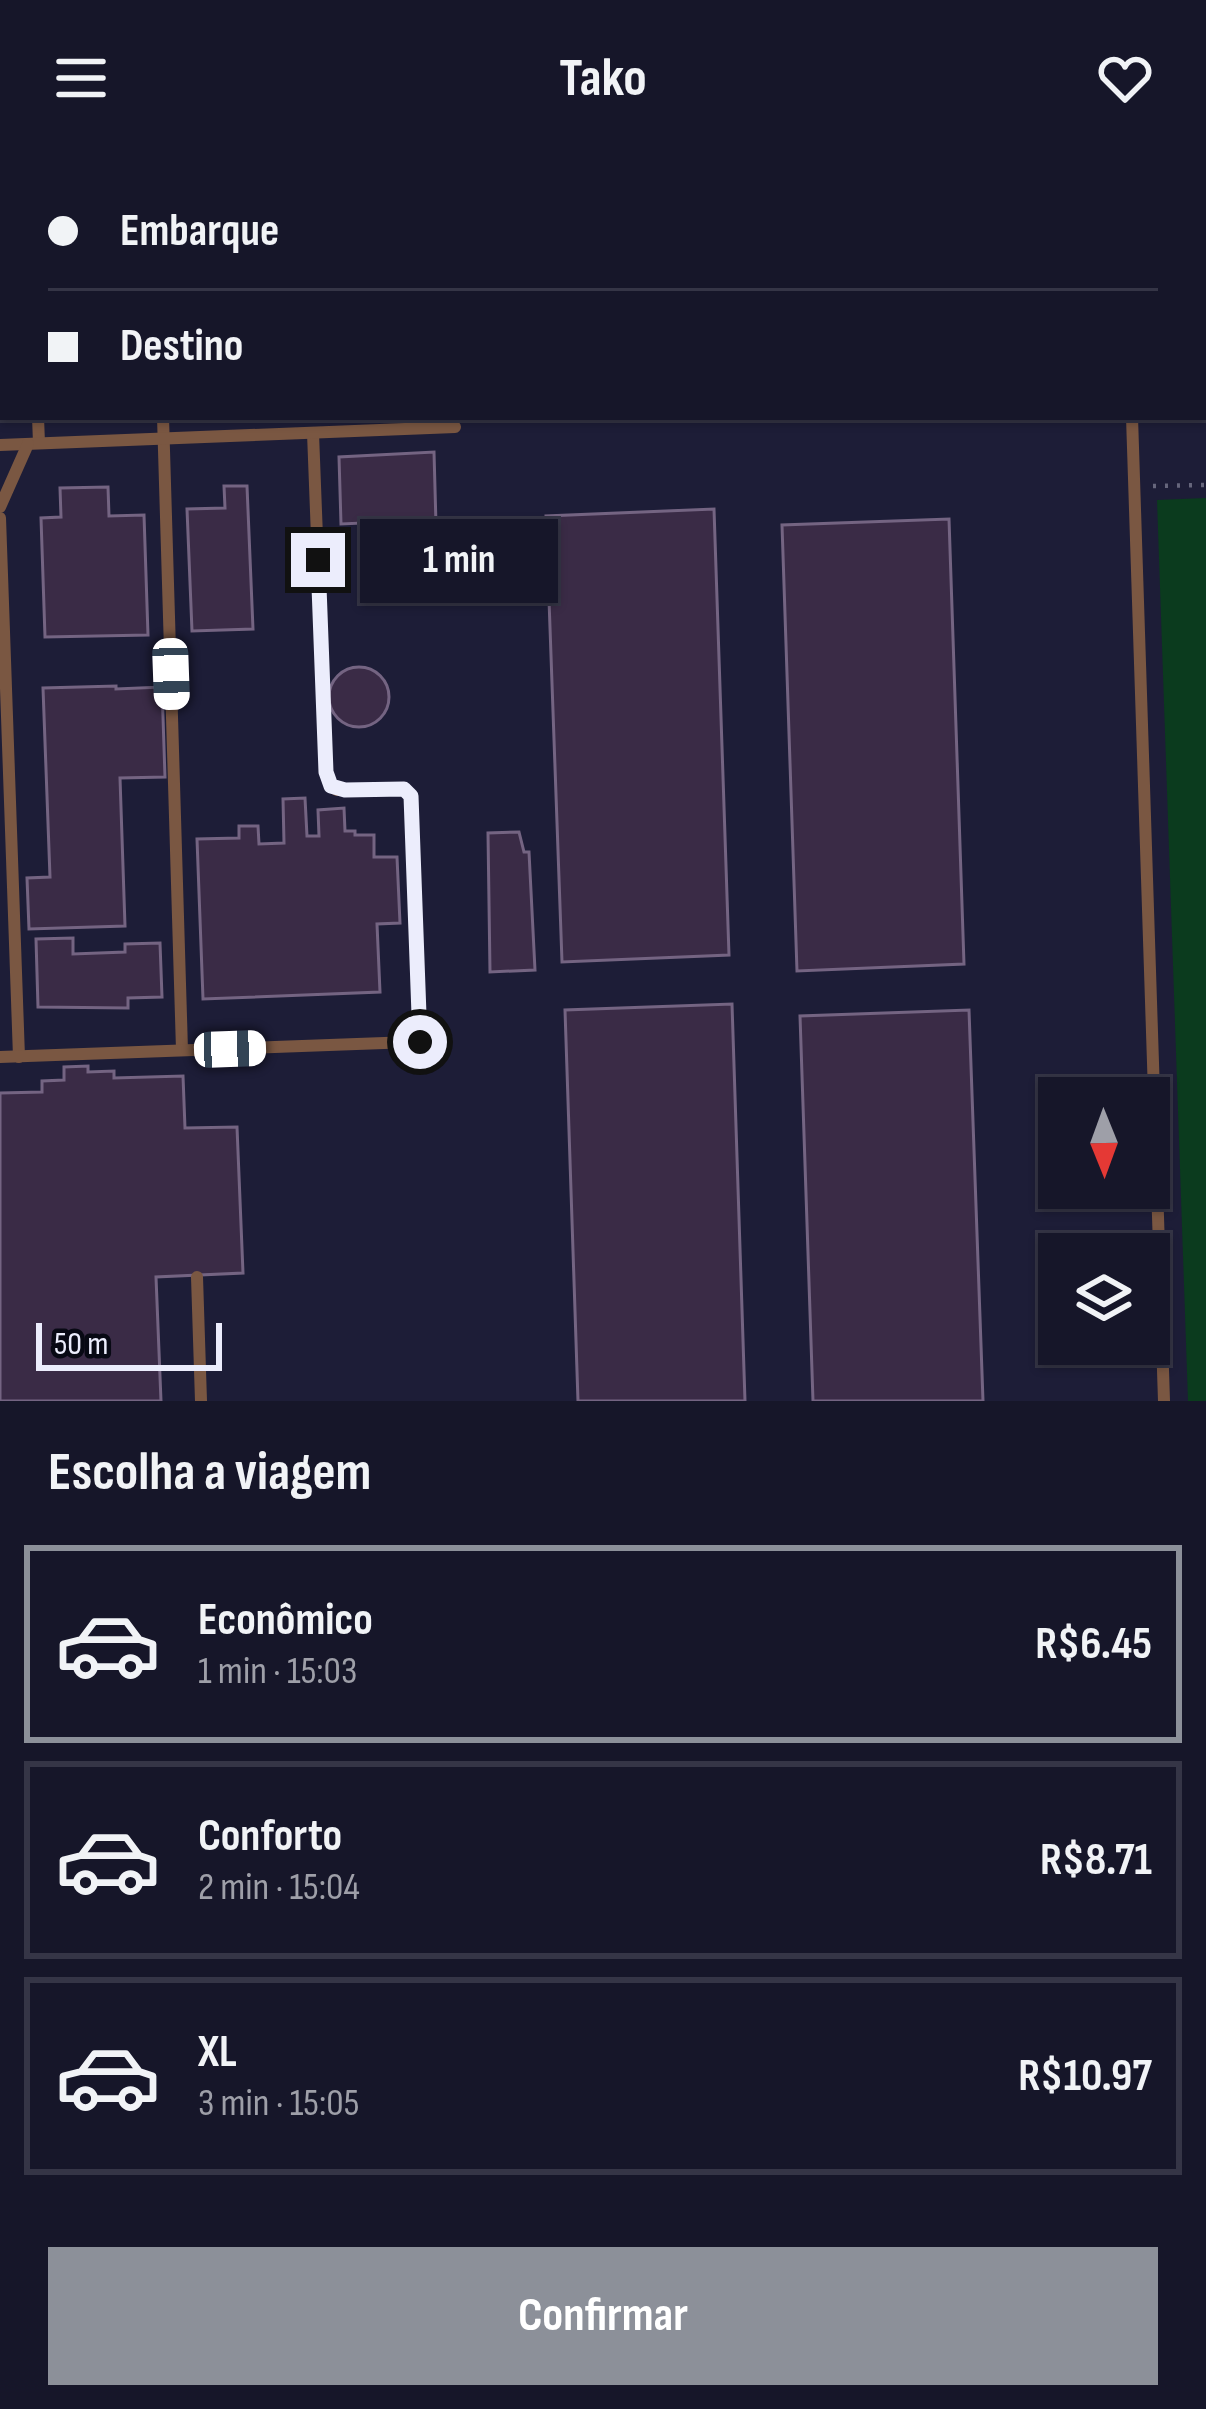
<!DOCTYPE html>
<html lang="pt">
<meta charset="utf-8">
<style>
:root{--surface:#161629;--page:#1f1f31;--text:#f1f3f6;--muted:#9e9fa8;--line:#353546;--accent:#8c9099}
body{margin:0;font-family:"Sofia Sans Condensed",sans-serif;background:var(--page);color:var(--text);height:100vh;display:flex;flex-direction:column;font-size:45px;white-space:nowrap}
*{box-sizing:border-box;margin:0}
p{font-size:39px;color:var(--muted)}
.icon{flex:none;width:66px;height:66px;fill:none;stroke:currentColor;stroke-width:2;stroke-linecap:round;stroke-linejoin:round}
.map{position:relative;height:1245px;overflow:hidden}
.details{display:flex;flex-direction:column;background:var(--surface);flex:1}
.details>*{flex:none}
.guide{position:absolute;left:0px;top:0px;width:1206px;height:264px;box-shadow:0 3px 9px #0004,0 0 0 3px var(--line);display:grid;align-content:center;height:264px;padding:0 48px;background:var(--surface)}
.needle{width:78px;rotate:179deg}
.controls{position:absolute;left:1038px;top:921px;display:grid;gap:24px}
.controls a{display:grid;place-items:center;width:132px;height:132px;border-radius:0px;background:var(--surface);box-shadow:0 3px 9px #0004,0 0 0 3px var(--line);font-size:60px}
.scale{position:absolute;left:36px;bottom:30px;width:186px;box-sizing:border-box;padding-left:12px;border:6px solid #ecedfc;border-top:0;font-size:33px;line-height:42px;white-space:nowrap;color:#ecedfc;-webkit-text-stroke:9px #080914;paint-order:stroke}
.end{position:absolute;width:54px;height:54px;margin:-27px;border:15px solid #ecedfc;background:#111;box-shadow:0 0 0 6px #111}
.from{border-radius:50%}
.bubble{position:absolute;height:84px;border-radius:0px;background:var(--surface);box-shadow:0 3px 9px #0004,0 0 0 3px var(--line);font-size:39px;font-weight:700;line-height:84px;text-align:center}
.car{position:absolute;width:36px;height:72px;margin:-36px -18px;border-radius:15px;box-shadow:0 0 9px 3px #0007;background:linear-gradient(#fff 24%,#345 0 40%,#fff 0 76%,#345 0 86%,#fff 0)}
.guide b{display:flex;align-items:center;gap:42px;height:114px;font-size:45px}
.guide b+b{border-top:3px solid var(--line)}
.guide i{width:30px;height:30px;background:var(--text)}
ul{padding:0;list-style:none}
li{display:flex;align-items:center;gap:36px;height:198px;margin:0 24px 18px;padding:0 24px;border:6px solid var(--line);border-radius:0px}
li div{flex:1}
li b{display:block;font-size:45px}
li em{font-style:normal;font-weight:700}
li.selected{border-color:var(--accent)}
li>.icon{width:108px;height:108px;stroke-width:1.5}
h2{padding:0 48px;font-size:54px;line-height:144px}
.action{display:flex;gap:24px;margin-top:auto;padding:24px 48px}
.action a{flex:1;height:138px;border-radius:0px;background:var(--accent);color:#fff;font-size:48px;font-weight:700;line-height:138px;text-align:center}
header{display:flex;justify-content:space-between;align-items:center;height:156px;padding:0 48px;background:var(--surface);font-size:54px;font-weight:700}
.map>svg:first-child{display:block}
.green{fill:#0b3b1e}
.building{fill:#3a2b46;stroke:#746482;stroke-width:3}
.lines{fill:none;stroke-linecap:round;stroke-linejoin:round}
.path{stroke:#66667c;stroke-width:4.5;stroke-dasharray:3 9;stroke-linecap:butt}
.lane{stroke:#7a5742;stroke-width:12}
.route{stroke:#ecedfc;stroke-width:15}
</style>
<header><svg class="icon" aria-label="menu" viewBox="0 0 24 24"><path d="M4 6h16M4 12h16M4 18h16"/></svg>Tako<svg class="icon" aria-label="heart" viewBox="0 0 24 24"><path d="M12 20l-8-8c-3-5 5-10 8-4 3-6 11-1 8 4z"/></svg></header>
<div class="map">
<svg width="1206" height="1245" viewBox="0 0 1206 1245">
<rect width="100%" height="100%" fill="#1d1d37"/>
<path class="green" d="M 1206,342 L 1206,1245 L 1188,1245 L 1157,344 Z"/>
<g class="building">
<path d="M 434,296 L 437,405 L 387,407 L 385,366 L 341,368 L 339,301 Z"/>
<path d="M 224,330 L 247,330 L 253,473 L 192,475 L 187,353 L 225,352 Z"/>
<path d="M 108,331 L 109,360 L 144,359 L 148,479 L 45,481 L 41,362 L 61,361 L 60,332 Z"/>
<path d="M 714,353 L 729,799 L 562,806 L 546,360 Z"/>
<path d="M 949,363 L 964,808 L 797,815 L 782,369 Z"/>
<circle cx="359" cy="541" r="30"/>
<path d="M 116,530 L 116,533 L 162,531 L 165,621 L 120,622 L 125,770 L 29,773 L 27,722 L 50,721 L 43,532 Z"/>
<path d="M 305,642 L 307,680 L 319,680 L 318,654 L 344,652 L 345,675 L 355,675 L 355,679 L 374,679 L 374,701 L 397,701 L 400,767 L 377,768 L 380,836 L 203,843 L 197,683 L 239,682 L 239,670 L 258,670 L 259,688 L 284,687 L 283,643 Z"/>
<path d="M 519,676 L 524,696 L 529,696 L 535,814 L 490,816 L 488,677 Z"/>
<path d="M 73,782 L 73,798 L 125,796 L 125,788 L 160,787 L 162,841 L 128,842 L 128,852 L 38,851 L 36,783 Z"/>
<path d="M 732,848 L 745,1245 L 578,1245 L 565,854 Z"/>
<path d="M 969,854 L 983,1245 L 813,1245 L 800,860 Z"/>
<path d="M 88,910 L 88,916 L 114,915 L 114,922 L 183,920 L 185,972 L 237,971 L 243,1117 L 156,1121 L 161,1245 L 0,1245 L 0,937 L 42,936 L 42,925 L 64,924 L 64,911 Z"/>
</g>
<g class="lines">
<g class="path">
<path d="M 169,0 L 169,3"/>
<path d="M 1153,330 L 1206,329"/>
</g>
<g class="lane">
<path d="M 28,0 L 28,3"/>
<path d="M 1120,0 L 1120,3"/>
<path d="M 38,261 L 39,287"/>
<path d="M 163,261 L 182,894"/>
<path d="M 1132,261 L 1164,1245"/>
<path d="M 313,277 L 326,616 L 331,630 L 337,634 L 403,633 L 411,641 L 420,886"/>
<path d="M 0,289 L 455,271"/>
<path d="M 0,351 L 28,288"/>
<path d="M 0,362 L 19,901"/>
<path d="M 0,901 L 439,885"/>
<path d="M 197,1121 L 201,1245"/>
</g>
</g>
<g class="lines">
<path class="route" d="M 318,404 L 326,616 L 331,630 L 345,634 L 404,633 L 411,640 L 420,886"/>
</g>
</svg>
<div class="controls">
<a><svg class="needle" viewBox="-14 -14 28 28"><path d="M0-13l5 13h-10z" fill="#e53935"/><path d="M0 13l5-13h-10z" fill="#9e9fa8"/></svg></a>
<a><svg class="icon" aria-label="layers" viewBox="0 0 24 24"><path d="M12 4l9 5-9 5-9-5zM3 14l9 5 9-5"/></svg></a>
</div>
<div class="scale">50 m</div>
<i class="end from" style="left:420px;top:886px"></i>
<i class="end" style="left:318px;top:404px"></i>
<div class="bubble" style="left:360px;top:363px;width:198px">1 min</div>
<i class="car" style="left:171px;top:518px;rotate:178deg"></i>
<i class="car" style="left:230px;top:893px;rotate:88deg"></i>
<div class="guide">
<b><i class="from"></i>Embarque</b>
<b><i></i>Destino</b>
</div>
</div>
<section class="details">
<h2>Escolha a viagem</h2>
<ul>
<li class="selected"><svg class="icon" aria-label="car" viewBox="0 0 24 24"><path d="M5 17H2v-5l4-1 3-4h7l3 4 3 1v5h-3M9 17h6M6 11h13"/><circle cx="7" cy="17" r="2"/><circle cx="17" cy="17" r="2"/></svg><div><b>Econômico</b><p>1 min · 15:03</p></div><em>R$6.45</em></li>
<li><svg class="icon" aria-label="car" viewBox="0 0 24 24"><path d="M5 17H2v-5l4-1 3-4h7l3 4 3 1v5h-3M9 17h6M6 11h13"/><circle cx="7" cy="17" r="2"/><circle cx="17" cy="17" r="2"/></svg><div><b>Conforto</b><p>2 min · 15:04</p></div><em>R$8.71</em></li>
<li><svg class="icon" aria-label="car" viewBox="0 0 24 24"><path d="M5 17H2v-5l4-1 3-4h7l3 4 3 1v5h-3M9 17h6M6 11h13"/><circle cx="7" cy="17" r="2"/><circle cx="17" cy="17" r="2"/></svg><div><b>XL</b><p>3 min · 15:05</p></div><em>R$10.97</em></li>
</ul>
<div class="action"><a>Confirmar</a></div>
</section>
